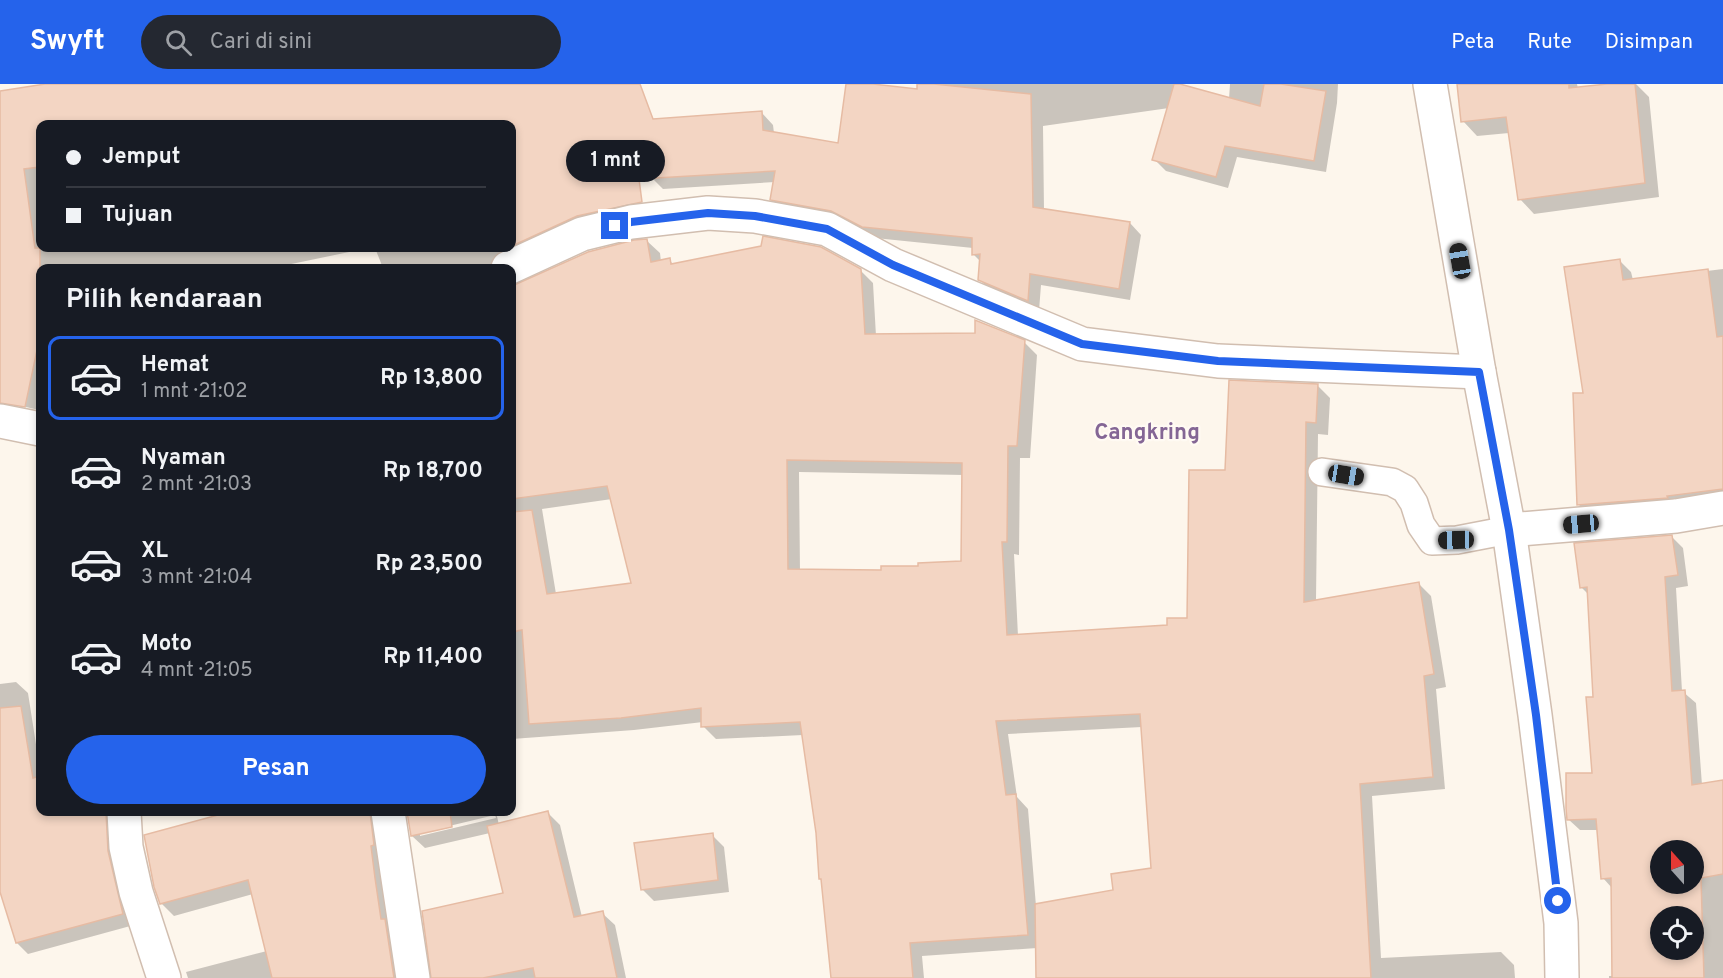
<!DOCTYPE html>
<html lang="id">
<meta charset="utf-8">
<style>
:root{--surface:#171b24;--page:#242831;--text:#f1f3f6;--muted:#9ea1a6;--line:#363941;--accent:#2563eb}
body{margin:0;font-family:Overpass,sans-serif;background:var(--page);color:var(--text);height:100vh;display:flex;flex-direction:column;font-size:22px;white-space:nowrap}
*{box-sizing:border-box;margin:0}
p{font-size:20px;color:var(--muted)}
.icon{flex:none;width:33px;height:33px;fill:none;stroke:currentColor;stroke-width:2;stroke-linecap:round;stroke-linejoin:round}
.map{position:relative;flex:1;overflow:hidden}
.sheet{position:absolute;left:36px;top:180px;width:480px;height:552px;display:flex;flex-direction:column;background:var(--surface);border-radius:12px;box-shadow:0 3px 9px #0003}
.sheet>*{flex:none}
.guide{position:absolute;left:36px;top:36px;width:480px;height:132px;border-radius:12px;box-shadow:0 3px 9px #0003;display:grid;align-content:center;height:132px;padding:0 30px;background:var(--surface)}
.needle{width:39px;rotate:339deg}
.fabs{position:absolute;left:1650px;top:756px;display:grid;gap:12px}
.fabs a{display:grid;place-items:center;width:54px;height:54px;border-radius:50%;background:var(--surface);box-shadow:0 3px 9px #0003;font-size:30px}
.end{position:absolute;width:27px;height:27px;margin:-14px;border:8px solid #2563eb;background:#fff;box-shadow:0 0 0 3px #fff}
.from{border-radius:50%}
.bubble{position:absolute;height:42px;border-radius:21px;background:var(--surface);box-shadow:0 3px 9px #0003;font-size:20px;font-weight:700;line-height:42px;text-align:center}
.car{position:absolute;width:18px;height:36px;margin:-18px -9px;border-radius:8px;box-shadow:0 0 4px 2px #0007;background:linear-gradient(#222 24%,#8ab4d8 0 40%,#222 0 76%,#8ab4d8 0 86%,#222 0)}
.guide b{display:flex;align-items:center;gap:21px;height:57px;font-size:22px}
.guide b+b{border-top:2px solid var(--line)}
.guide i{width:15px;height:15px;background:var(--text)}
ul{padding:0;list-style:none}
li{display:flex;align-items:center;gap:18px;height:84px;margin:0 12px 9px;padding:0 18px;border:3px solid transparent;border-radius:12px}
li div{flex:1}
li b{display:block;font-size:22px}
li em{font-style:normal;font-weight:700}
li.current{border-color:var(--accent)}
li>.icon{width:54px;height:54px;stroke-width:1.5}
h2{padding:0 30px;font-size:27px;line-height:72px}
.cta{display:flex;gap:12px;margin-top:auto;padding:12px 30px}
.cta a{flex:1;height:69px;border-radius:36px;background:var(--accent);color:#fff;font-size:24px;font-weight:700;line-height:69px;text-align:center}
header{display:flex;align-items:center;gap:36px;box-sizing:border-box;height:84px;padding:0 30px;background:var(--accent);color:#fff}
header strong{font-size:28px}
nav{display:flex;gap:33px;margin-inline-start:auto;font-size:21px}
.search{width:420px;height:54px;background:var(--page);display:flex;align-items:center;gap:15px;box-sizing:border-box;padding:0 21px;border-radius:33px;color:var(--muted);font-size:22px}
.map>svg:first-child{display:block}
.shadow{fill:#0003;fill-rule:evenodd}
.building{fill:#f3d5c3;stroke:#e6bba3;stroke-width:1.5;fill-rule:evenodd}
.lines{fill:none;stroke-linecap:round;stroke-linejoin:round}
.lane-casing{stroke:#d1beb0;stroke-width:30}
.street-casing{stroke:#d1beb0;stroke-width:36}
.lane{stroke:#fff;stroke-width:27}
.street{stroke:#fff;stroke-width:33}
.route{stroke:#2563eb;stroke-width:8}
.labels{text-anchor:middle;stroke-width:4.5;stroke-linejoin:round;paint-order:stroke}
.quarter-label{font-size:22px;font-weight:bold;fill:#846695;stroke:#fffaf3}
</style>
<header>
<strong>Swyft</strong>
<div class="search"><svg class="icon" aria-label="search" viewBox="0 0 24 24"><circle cx="10" cy="10" r="6"/><path d="M15 15l6 6"/></svg>Cari di sini</div>
<nav><a>Peta</a><a>Rute</a><a>Disimpan</a></nav>
</header>
<div class="map">
<svg width="1723" height="894" viewBox="0 0 1723 894">
<rect width="100%" height="100%" fill="#fdf6ec"/>
<g class="shadow">
<path d="M 44,0 L 599,0 L 641,132 L 507,184 L 383,184 L 375,164 L 512,164 L 512,40 L 40,40 L 40,164 L 353,164 L 354,167 L 277,183 L 277,184 L 40,184 L 39,326 L 0,317 L 0,8 Z"/>
<path d="M 848,0 L 918,7 L 919,0 L 1175,0 L 1229,15 L 1230,0 L 1338,0 L 1337,19 L 1326,88 L 1237,73 L 1228,104 L 1166,87 L 1154,75 L 1169,24 L 1043,42 L 1044,126 L 1130,139 L 1141,151 L 1130,216 L 1041,201 L 1039,227 L 992,208 L 980,196 L 981,178 L 973,170 L 973,164 L 875,154 L 783,127 L 771,115 L 775,98 L 663,105 L 651,93 L 762,29 L 773,41 L 774,49 L 839,61 Z"/>
<path d="M 1459,0 L 1577,0 L 1578,5 L 1636,0 L 1649,13 L 1659,113 L 1534,130 L 1520,115 L 1509,49 L 1477,52 L 1463,37 Z"/>
<path d="M 647,157 L 660,169 L 661,178 L 669,176 L 674,181 L 860,186 L 873,199 L 876,252 L 1024,258 L 1037,271 L 1030,374 L 1020,374 L 1019,471 L 1014,470 L 1018,552 L 1168,543 L 1189,535 L 1227,388 L 1317,301 L 1330,314 L 1328,351 L 1318,350 L 1316,517 L 1418,499 L 1431,512 L 1446,603 L 1436,605 L 1445,705 L 1372,712 L 1381,874 L 1501,868 L 1514,881 L 1515,894 L 1038,894 L 1037,864 L 922,872 L 924,894 L 833,894 L 822,797 L 820,795 L 818,748 L 803,651 L 716,655 L 703,642 L 703,638 L 634,646 L 512,655 L 512,203 ZM 799,388 L 964,391 L 962,478 L 883,488 L 800,487 ZM 612,415 L 633,501 L 556,510 L 542,425 ZM 1142,643 L 1152,786 L 1115,807 L 1036,822 L 1028,725 L 1017,713 L 1008,650 Z"/>
<path d="M 1619,176 L 1631,188 L 1633,196 L 1723,185 L 1723,418 L 1591,433 L 1579,421 L 1585,310 Z"/>
<path d="M 1672,453 L 1683,464 L 1688,502 L 1676,504 L 1682,607 L 1696,619 L 1702,701 L 1723,697 L 1723,894 L 1609,894 L 1609,892 L 1614,892 L 1612,804 L 1603,794 L 1599,746 L 1580,746 L 1568,735 L 1593,690 L 1594,614 L 1589,511 L 1581,503 ZM 1660,766 L 1694,766 L 1694,800 L 1660,800 ZM 1660,832 L 1694,832 L 1694,866 L 1660,866 Z"/>
<path d="M 16,598 L 28,609 L 40,686 L 40,728 L 121,728 L 134,841 L 28,870 L 17,859 L 0,802 L 0,600 Z"/>
<path d="M 229,728 L 388,728 L 404,894 L 188,894 L 186,888 L 267,867 L 253,810 L 174,832 L 161,819 Z"/>
<path d="M 408,728 L 496,728 L 499,741 L 548,729 L 560,741 L 582,833 L 602,829 L 615,841 L 626,894 L 433,894 L 505,811 L 490,749 L 425,764 L 412,752 ZM 495,731 L 496,734 L 420,752 L 420,749 Z"/>
<path d="M 712,751 L 724,763 L 729,808 L 654,817 L 642,805 Z"/>
</g>
<g class="building">
<path d="M 45,0 L 640,0 L 653,35 L 762,27 L 763,46 L 838,59 L 846,0 L 873,0 L 917,5 L 917,0 L 934,0 L 1031,10 L 1033,123 L 1130,138 L 1119,205 L 1030,190 L 1028,217 L 978,196 L 980,170 L 972,171 L 972,154 L 862,143 L 831,127 L 770,116 L 775,87 L 639,95 L 642,118 L 577,132 L 512,162 L 512,40 L 40,40 L 40,83 L 24,85 L 35,164 L 40,164 L 40,252 L 25,323 L 0,319 L 0,7 Z"/>
<path d="M 1174,0 L 1180,0 L 1260,22 L 1264,0 L 1281,0 L 1326,7 L 1314,77 L 1225,62 L 1216,93 L 1152,76 Z"/>
<path d="M 1457,0 L 1569,0 L 1569,4 L 1607,0 L 1635,0 L 1645,99 L 1518,116 L 1506,33 L 1461,38 Z"/>
<path d="M 763,152 L 821,163 L 861,185 L 865,250 L 975,249 L 975,236 L 1025,256 L 1017,362 L 1008,362 L 1007,458 L 1002,458 L 1007,551 L 1167,541 L 1167,534 L 1187,534 L 1189,386 L 1225,386 L 1229,296 L 1318,300 L 1316,339 L 1306,338 L 1304,518 L 1419,498 L 1434,590 L 1424,592 L 1433,693 L 1360,700 L 1371,894 L 1036,894 L 1035,820 L 1113,806 L 1111,790 L 1151,784 L 1140,630 L 996,637 L 1006,711 L 1016,710 L 1028,851 L 910,859 L 913,894 L 831,894 L 821,795 L 819,795 L 816,749 L 800,638 L 701,643 L 701,624 L 621,634 L 529,640 L 522,546 L 512,548 L 512,428 L 532,426 L 547,510 L 631,499 L 607,402 L 512,415 L 512,202 L 588,168 L 634,156 L 647,155 L 651,178 L 670,174 L 671,180 L 761,162 ZM 787,376 L 962,379 L 961,477 L 918,479 L 918,482 L 881,482 L 881,486 L 788,485 Z"/>
<path d="M 1620,175 L 1623,196 L 1708,185 L 1717,253 L 1723,252 L 1723,405 L 1667,412 L 1668,414 L 1577,421 L 1573,309 L 1583,309 L 1564,183 Z"/>
<path d="M 1672,451 L 1678,491 L 1665,493 L 1672,607 L 1685,606 L 1692,701 L 1723,696 L 1723,790 L 1701,794 L 1704,894 L 1612,894 L 1611,794 L 1601,795 L 1596,735 L 1567,736 L 1566,724 L 1566,689 L 1592,689 L 1586,613 L 1593,613 L 1587,503 L 1580,504 L 1574,459 ZM 1660,766 L 1694,766 L 1694,800 L 1660,800 ZM 1660,832 L 1694,832 L 1694,866 L 1660,866 Z"/>
<path d="M 21,622 L 33,694 L 40,692 L 40,728 L 106,728 L 108,767 L 123,830 L 16,859 L 0,808 L 0,624 Z"/>
<path d="M 548,727 L 574,833 L 603,827 L 617,894 L 535,894 L 533,884 L 483,894 L 431,894 L 422,827 L 503,809 L 487,742 Z"/>
<path d="M 229,728 L 370,728 L 374,761 L 371,762 L 375,794 L 381,835 L 385,835 L 394,894 L 272,894 L 248,796 L 160,820 L 154,803 L 144,751 Z"/>
<path d="M 407,728 L 450,728 L 452,743 L 411,752 Z"/>
<path d="M 713,749 L 718,796 L 641,806 L 634,759 Z"/>
</g>
<g class="lines">
<defs>
<path id="lane" d="M 1322,388 L 1392,398 L 1405,405 L 1414,419 L 1421,441 L 1432,457 L 1457,456 L 1509,446"/>
<g id="street">
<path d="M 1430,0 L 1479,288 L 1509,446 L 1535,631 L 1561,839 L 1562,894"/>
<path d="M 508,184 L 582,150 L 631,138 L 708,129 L 755,132 L 827,145 L 893,181 L 1082,260 L 1218,277 L 1479,288"/>
<path d="M 0,337 L 40,345"/>
<path d="M 1509,446 L 1676,432 L 1723,424"/>
<path d="M 124,728 L 126,763 L 136,808 L 164,894"/>
<path d="M 388,728 L 413,894"/>
</g>
</defs>
<use href="#lane" class="lane-casing"/>
<use href="#street" class="street-casing"/>
<use href="#lane" class="lane"/>
<use href="#street" class="street"/>
</g>
<g class="lines">
<path class="route" d="M 615,142 L 631,138 L 708,129 L 755,132 L 827,145 L 893,181 L 1082,260 L 1218,277 L 1479,288 L 1509,446 L 1536,631 L 1558,817"/>
</g>
<g class="labels">
<g class="quarter-label">
<text x="1147" y="355">Cangkring</text>
</g>
</g>
</svg>
<div class="fabs">
<a><svg class="needle" viewBox="-14 -14 28 28"><path d="M0-13l5 13h-10z" fill="#e53935"/><path d="M0 13l5-13h-10z" fill="#9ea1a6"/></svg></a>
<a><svg class="icon" aria-label="locate" viewBox="0 0 24 24"><circle cx="12" cy="12" r="6"/><path d="M12 2v4M12 18v4M2 12h4M18 12h4"/></svg></a>
</div>
<i class="end from" style="left:1558px;top:817px"></i>
<i class="end" style="left:615px;top:142px"></i>
<div class="bubble" style="left:566px;top:56px;width:99px">1 mnt</div>
<i class="car" style="left:1460px;top:177px;rotate:350deg"></i>
<i class="car" style="left:1346px;top:391px;rotate:99deg"></i>
<i class="car" style="left:1581px;top:440px;rotate:265deg"></i>
<i class="car" style="left:1456px;top:456px;rotate:269deg"></i>
<div class="guide">
<b><i class="from"></i>Jemput</b>
<b><i></i>Tujuan</b>
</div>
<section class="sheet">
<h2>Pilih kendaraan</h2>
<ul>
<li class="current"><svg class="icon" aria-label="car" viewBox="0 0 24 24"><path d="M5 17H2v-5l4-1 3-4h7l3 4 3 1v5h-3M9 17h6M6 11h13"/><circle cx="7" cy="17" r="2"/><circle cx="17" cy="17" r="2"/></svg><div><b>Hemat</b><p>1 mnt · 21:02</p></div><em>Rp 13,800</em></li>
<li><svg class="icon" aria-label="car" viewBox="0 0 24 24"><path d="M5 17H2v-5l4-1 3-4h7l3 4 3 1v5h-3M9 17h6M6 11h13"/><circle cx="7" cy="17" r="2"/><circle cx="17" cy="17" r="2"/></svg><div><b>Nyaman</b><p>2 mnt · 21:03</p></div><em>Rp 18,700</em></li>
<li><svg class="icon" aria-label="car" viewBox="0 0 24 24"><path d="M5 17H2v-5l4-1 3-4h7l3 4 3 1v5h-3M9 17h6M6 11h13"/><circle cx="7" cy="17" r="2"/><circle cx="17" cy="17" r="2"/></svg><div><b>XL</b><p>3 mnt · 21:04</p></div><em>Rp 23,500</em></li>
<li><svg class="icon" aria-label="car" viewBox="0 0 24 24"><path d="M5 17H2v-5l4-1 3-4h7l3 4 3 1v5h-3M9 17h6M6 11h13"/><circle cx="7" cy="17" r="2"/><circle cx="17" cy="17" r="2"/></svg><div><b>Moto</b><p>4 mnt · 21:05</p></div><em>Rp 11,400</em></li>
</ul>
<div class="cta"><a>Pesan</a></div>
</section>
</div>
